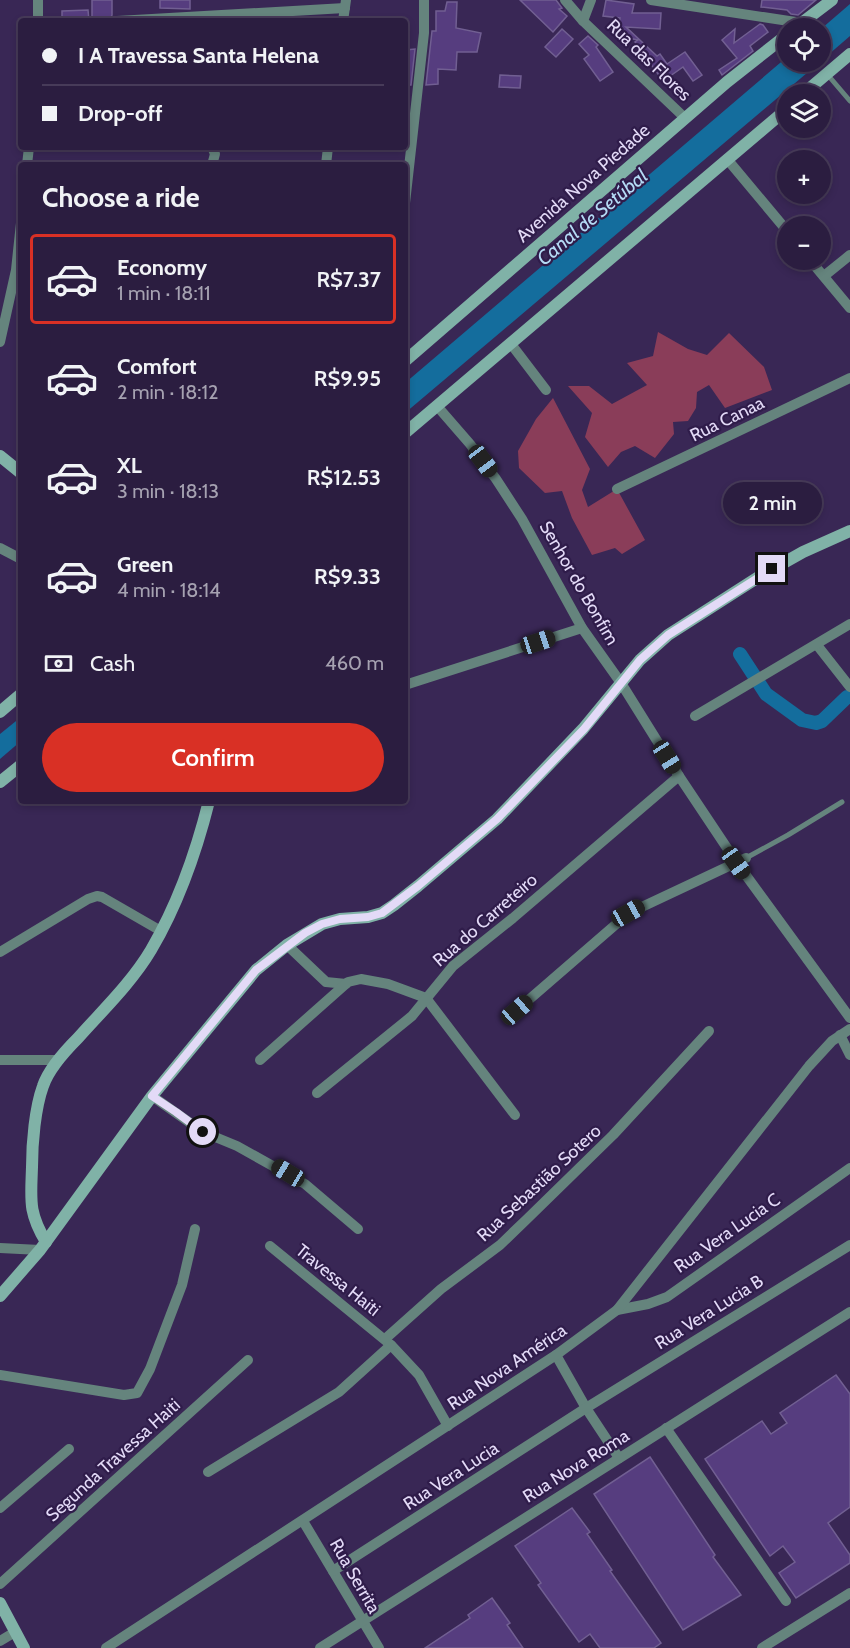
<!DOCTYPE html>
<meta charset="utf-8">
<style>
:root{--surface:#2b1d40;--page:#332647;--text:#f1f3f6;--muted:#a6a2b1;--line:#473b59;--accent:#d93025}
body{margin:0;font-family:Cabin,sans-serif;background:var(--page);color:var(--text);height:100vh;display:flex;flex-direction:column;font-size:22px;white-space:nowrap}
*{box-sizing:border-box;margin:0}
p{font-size:20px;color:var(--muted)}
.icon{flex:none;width:33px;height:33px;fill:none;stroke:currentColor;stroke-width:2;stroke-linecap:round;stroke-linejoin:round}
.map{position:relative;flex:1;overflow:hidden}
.sheet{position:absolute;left:18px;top:162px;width:390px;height:642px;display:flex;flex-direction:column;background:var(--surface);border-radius:6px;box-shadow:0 3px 9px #0003,0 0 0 2px var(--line)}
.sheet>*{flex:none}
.hud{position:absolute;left:18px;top:18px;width:390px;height:132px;border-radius:6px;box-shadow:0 3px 9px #0003,0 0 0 2px var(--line);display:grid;align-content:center;height:132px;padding:0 24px;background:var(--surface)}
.controls{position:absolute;left:777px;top:18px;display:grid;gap:12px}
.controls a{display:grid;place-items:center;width:54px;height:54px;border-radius:50%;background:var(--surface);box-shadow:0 3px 9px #0003,0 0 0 2px var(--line);font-size:30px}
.end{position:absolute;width:27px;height:27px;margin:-14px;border:8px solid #e3daf7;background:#111;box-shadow:0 0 0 3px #111}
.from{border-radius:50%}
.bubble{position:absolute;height:42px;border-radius:21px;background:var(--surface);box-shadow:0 3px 9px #0003,0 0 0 2px var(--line);font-size:20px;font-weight:600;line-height:42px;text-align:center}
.car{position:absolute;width:18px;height:36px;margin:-18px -9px;border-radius:8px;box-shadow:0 0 4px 2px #0007;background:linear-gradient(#222 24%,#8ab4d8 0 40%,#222 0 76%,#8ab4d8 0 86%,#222 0)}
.hud b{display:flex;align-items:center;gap:21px;height:57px;font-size:22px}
.hud b+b{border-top:2px solid var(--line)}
.hud i{width:15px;height:15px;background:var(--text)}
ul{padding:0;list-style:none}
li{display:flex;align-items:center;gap:18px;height:90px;margin:0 12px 9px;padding:0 12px;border:3px solid transparent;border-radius:6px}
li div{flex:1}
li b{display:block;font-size:22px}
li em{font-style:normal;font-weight:600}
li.current{border-color:var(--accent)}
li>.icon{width:54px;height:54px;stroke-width:1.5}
h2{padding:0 24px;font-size:27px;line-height:72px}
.pay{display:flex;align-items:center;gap:15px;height:66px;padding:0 24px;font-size:22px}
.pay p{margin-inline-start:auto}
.primary-button{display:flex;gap:12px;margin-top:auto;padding:12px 24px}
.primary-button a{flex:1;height:69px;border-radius:36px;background:var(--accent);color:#fff;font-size:24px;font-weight:600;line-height:69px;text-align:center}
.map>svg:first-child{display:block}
.forest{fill:#8a3d59}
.water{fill:#146d9d}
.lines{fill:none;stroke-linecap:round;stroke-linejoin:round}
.canal{stroke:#146d9d;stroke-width:14}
.building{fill:#563d7f;stroke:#715f92;stroke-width:1.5}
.lane{stroke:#65847d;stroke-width:5}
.street{stroke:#65847d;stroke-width:10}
.secondary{stroke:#80b2a7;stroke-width:12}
.route{stroke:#e3daf7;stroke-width:8}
.labels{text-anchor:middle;stroke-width:4.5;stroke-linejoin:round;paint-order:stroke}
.street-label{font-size:18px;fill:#e3daf7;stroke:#2f1c4a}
.water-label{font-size:20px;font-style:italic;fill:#b4daf5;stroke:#2f1c4a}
</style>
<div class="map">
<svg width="850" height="1648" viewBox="0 0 850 1648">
<rect width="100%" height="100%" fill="#392755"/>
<g class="forest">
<path d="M 658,332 L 688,349 L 707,355 L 729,333 L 764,367 L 772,390 L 725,408 L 709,385 L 697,392 L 696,408 L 688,421 L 673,422 L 674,434 L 655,458 L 635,446 L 621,452 L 608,467 L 585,437 L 592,413 L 568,386 L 589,386 L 612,404 L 647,385 L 627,363 L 653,356 Z"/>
<path d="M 553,398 L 590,469 L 582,490 L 588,507 L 617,489 L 645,540 L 622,554 L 615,548 L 592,555 L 572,518 L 562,491 L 545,493 L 519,468 L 518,451 L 536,419 Z"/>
</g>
<g class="water">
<path d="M 850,4 L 850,36 L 821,61 L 821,29 Z"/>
<path d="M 787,57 L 788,62 L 820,62 L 405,413 L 405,383 Z"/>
<path d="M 21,717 L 21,741 L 0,759 L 0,734 Z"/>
</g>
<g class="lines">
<path class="canal" d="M 740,654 L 766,694 L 802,720 L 816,723 L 822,721 L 847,697 L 850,697"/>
</g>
<g class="building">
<path d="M 92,0 L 112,0 L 112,15 L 111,17 L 92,18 Z"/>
<path d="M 160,0 L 190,0 L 190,9 L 160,8 Z"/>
<path d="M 520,0 L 556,0 L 562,8 L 559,9 L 567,16 L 553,32 Z"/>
<path d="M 606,0 L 634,4 L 632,13 L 661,13 L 660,29 L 626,27 L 657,56 L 660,54 L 667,64 L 685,52 L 702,75 L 693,81 L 683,67 L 663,81 L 635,42 L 638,40 L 617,36 L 620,18 L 603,16 Z"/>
<path d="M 762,0 L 816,0 L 798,15 L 791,14 L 787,10 L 761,7 Z"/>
<path d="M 447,2 L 457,2 L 456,28 L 481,33 L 477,52 L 457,52 L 456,70 L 438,69 L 438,84 L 426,85 L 432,31 L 436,31 L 436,11 L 445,11 Z"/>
<path d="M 88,10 L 89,21 L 62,21 L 62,11 Z"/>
<path d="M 760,24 L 763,25 L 768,32 L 750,46 L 753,51 L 722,75 L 719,70 L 737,58 L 722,40 L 735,29 L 734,43 Z"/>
<path d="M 562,29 L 573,39 L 556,57 L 545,47 Z"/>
<path d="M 588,36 L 598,45 L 596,47 L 613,72 L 600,81 L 584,59 L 589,55 L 579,44 Z"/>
<path d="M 415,49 L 411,85 L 405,85 L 405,50 Z"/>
<path d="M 500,75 L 521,76 L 520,88 L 499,87 Z"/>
<path d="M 836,1375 L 850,1394 L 850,1507 L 828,1523 L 850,1555 L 850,1563 L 796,1598 L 779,1573 L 795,1562 L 783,1546 L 770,1556 L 705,1459 L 762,1421 L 771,1434 L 787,1423 L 780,1413 Z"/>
<path d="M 650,1457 L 715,1555 L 713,1557 L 741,1595 L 683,1630 L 594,1494 Z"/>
<path d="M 572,1508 L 590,1532 L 587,1534 L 612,1570 L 610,1571 L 661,1643 L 654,1648 L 600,1648 L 590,1634 L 579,1642 L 538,1585 L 541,1583 L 515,1546 Z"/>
<path d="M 492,1598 L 510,1623 L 507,1625 L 523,1648 L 425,1648 L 470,1618 L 468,1615 Z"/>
</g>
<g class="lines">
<g class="lane">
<path d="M 827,74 L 850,101"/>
<path d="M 746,858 L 788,835 L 842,802"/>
</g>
<g class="street">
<path d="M 565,0 L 583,21 L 685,118"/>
<path d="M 651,0 L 802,23"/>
<path d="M 38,21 L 38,0"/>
<path d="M 117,21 L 345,8"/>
<path d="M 343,21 L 346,0"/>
<path d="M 583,21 L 591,0"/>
<path d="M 727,159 L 788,232"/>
<path d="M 27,165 L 29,147"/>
<path d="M 212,165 L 215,154 L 212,147"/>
<path d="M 326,165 L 328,147"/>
<path d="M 405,203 L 424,33 L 424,0"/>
<path d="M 810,260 L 850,308"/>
<path d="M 824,276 L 850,255"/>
<path d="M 0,342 L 16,270 L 21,223"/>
<path d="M 511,344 L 546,390"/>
<path d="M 437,406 L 470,444 L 496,479 L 522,519 L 582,628 L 621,683 L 679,776 L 737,863 L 850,1018"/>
<path d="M 617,489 L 850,378"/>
<path d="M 0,548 L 21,559"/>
<path d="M 817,645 L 850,687"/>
<path d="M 405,685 L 582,628"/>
<path d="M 695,716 L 850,624"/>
<path d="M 287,945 L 326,982 L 346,984"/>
<path d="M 0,952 L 88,899 L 97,896 L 102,897 L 161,931"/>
<path d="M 517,1010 L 629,913 L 746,858"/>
<path d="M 840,1035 L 850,1055"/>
<path d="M 0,1060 L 59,1060"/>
<path d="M 260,1060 L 348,982 L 361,979 L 388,984 L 426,998 L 515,1115"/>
<path d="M 317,1093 L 412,1016 L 453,966 L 513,918 L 679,776"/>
<path d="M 152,1096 L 203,1132 L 237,1146 L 305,1184 L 358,1229"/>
<path d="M 270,1246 L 391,1345 L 419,1375 L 448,1426"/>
<path d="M 0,1248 L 40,1250"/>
<path d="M 617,1310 L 648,1304 L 667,1297 L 850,1168"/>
<path d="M 385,1339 L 441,1289 L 500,1245 L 527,1219 L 613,1135 L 709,1031"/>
<path d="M 556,1355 L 586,1408 L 619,1458"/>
<path d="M 0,1375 L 124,1395 L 137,1393 L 150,1369 L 182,1285 L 195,1229"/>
<path d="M 666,1428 L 786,1601"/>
<path d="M 208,1472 L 339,1392 L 391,1345"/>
<path d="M 0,1508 L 69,1449"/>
<path d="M 303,1521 L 379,1648"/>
<path d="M 333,1571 L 586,1408 L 850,1245"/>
<path d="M 0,1584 L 248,1360"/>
<path d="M 0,1641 L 15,1632"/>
<path d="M 106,1648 L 556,1355 L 617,1310 L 809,1066 L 832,1041 L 850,1029"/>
<path d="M 320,1648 L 850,1312"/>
<path d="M 762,1648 L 850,1593"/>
</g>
<g class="secondary">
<path d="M 795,28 L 832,0"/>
<path d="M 803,94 L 850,54"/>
<path d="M 405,361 L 727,82 L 788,34"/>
<path d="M 405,433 L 788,108"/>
<path d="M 0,456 L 21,473"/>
<path d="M 0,712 L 21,694"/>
<path d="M 0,782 L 21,765"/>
<path d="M 46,1242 C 28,1212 31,1200 32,1167 C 32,1143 35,1108 43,1086 C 49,1068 65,1051 78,1038 C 103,1010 132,982 151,950 C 178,904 196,853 209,801"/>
<path d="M 0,1296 L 40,1250 L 152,1096 L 256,970 L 287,945 L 322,924 L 340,919 L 368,917 L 382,913 L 394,905 L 418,886 L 497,819 L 583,729 L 640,660 L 668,635 L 757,578 L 803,552 L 850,531"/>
<path d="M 0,1603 L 24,1648"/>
</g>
</g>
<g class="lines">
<path class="route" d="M 203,1132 L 176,1112 L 152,1096 L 256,970 L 305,933 L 322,924 L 340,919 L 368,917 L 382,913 L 418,886 L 497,819 L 584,729 L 640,660 L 668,635 L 772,569"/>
</g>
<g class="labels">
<g class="street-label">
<text transform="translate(649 60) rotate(44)" y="6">Rua das Flores</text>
<text transform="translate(583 183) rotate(-41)" y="6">Avenida Nova Piedade</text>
<text transform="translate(727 419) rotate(-26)" y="6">Rua Canaa</text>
<text transform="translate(579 583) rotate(60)" y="6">Senhor do Bonfim</text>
<text transform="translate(485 920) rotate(-41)" y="6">Rua do Carreteiro</text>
<text transform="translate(539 1183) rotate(-43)" y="6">Rua Sebastião Sotero</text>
<text transform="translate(727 1233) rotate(-35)" y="6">Rua Vera Lucia C</text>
<text transform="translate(338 1280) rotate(39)" y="6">Travessa Haiti</text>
<text transform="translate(709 1312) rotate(-32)" y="6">Rua Vera Lucia B</text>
<text transform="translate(507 1367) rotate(-34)" y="6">Rua Nova América</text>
<text transform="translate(113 1460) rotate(-42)" y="6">Segunda Travessa Haiti</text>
<text transform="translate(576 1466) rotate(-32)" y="6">Rua Nova Roma</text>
<text transform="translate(451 1476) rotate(-33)" y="6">Rua Vera Lucia</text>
<text transform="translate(355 1576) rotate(60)" y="6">Rua Serrita</text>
</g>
<g class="water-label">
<text transform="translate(592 217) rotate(-40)" y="7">Canal de Setúbal</text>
</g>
</g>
</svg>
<div class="controls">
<a><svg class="icon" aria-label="locate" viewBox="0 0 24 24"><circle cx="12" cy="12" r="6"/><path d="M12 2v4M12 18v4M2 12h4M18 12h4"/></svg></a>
<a><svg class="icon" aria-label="layers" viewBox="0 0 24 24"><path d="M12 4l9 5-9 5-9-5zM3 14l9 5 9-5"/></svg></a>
<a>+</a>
<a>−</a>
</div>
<i class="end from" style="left:203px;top:1132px"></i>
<i class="end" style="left:772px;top:569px"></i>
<div class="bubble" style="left:723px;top:482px;width:99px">2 min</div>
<i class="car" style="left:483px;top:461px;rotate:143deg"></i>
<i class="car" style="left:538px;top:642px;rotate:72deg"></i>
<i class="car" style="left:667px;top:757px;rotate:148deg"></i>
<i class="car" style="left:736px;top:863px;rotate:145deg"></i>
<i class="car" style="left:628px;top:913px;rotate:61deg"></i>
<i class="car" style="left:517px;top:1010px;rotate:49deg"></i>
<i class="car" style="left:288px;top:1173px;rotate:301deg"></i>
<div class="hud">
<b><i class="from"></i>I A Travessa Santa Helena</b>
<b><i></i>Drop-off</b>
</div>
<section class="sheet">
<h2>Choose a ride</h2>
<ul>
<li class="current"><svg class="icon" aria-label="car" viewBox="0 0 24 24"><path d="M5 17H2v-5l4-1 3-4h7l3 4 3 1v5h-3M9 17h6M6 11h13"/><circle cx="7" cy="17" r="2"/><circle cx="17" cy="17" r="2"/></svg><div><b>Economy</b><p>1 min · 18:11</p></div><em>R$7.37</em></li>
<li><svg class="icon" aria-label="car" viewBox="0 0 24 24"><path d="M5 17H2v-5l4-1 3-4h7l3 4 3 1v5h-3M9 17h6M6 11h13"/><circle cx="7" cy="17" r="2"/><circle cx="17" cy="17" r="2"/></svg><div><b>Comfort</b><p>2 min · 18:12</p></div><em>R$9.95</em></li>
<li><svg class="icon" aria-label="car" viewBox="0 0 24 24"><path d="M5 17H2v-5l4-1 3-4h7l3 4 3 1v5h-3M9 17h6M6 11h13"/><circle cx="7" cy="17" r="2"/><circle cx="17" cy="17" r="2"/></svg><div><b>XL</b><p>3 min · 18:13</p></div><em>R$12.53</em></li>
<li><svg class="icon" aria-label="car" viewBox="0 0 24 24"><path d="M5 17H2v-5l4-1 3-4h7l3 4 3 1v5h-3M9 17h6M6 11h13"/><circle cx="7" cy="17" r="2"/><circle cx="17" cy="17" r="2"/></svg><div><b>Green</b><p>4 min · 18:14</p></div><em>R$9.33</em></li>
</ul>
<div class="pay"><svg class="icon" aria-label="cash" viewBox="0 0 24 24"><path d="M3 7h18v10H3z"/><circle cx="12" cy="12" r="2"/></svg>Cash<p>460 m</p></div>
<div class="primary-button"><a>Confirm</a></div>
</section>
</div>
